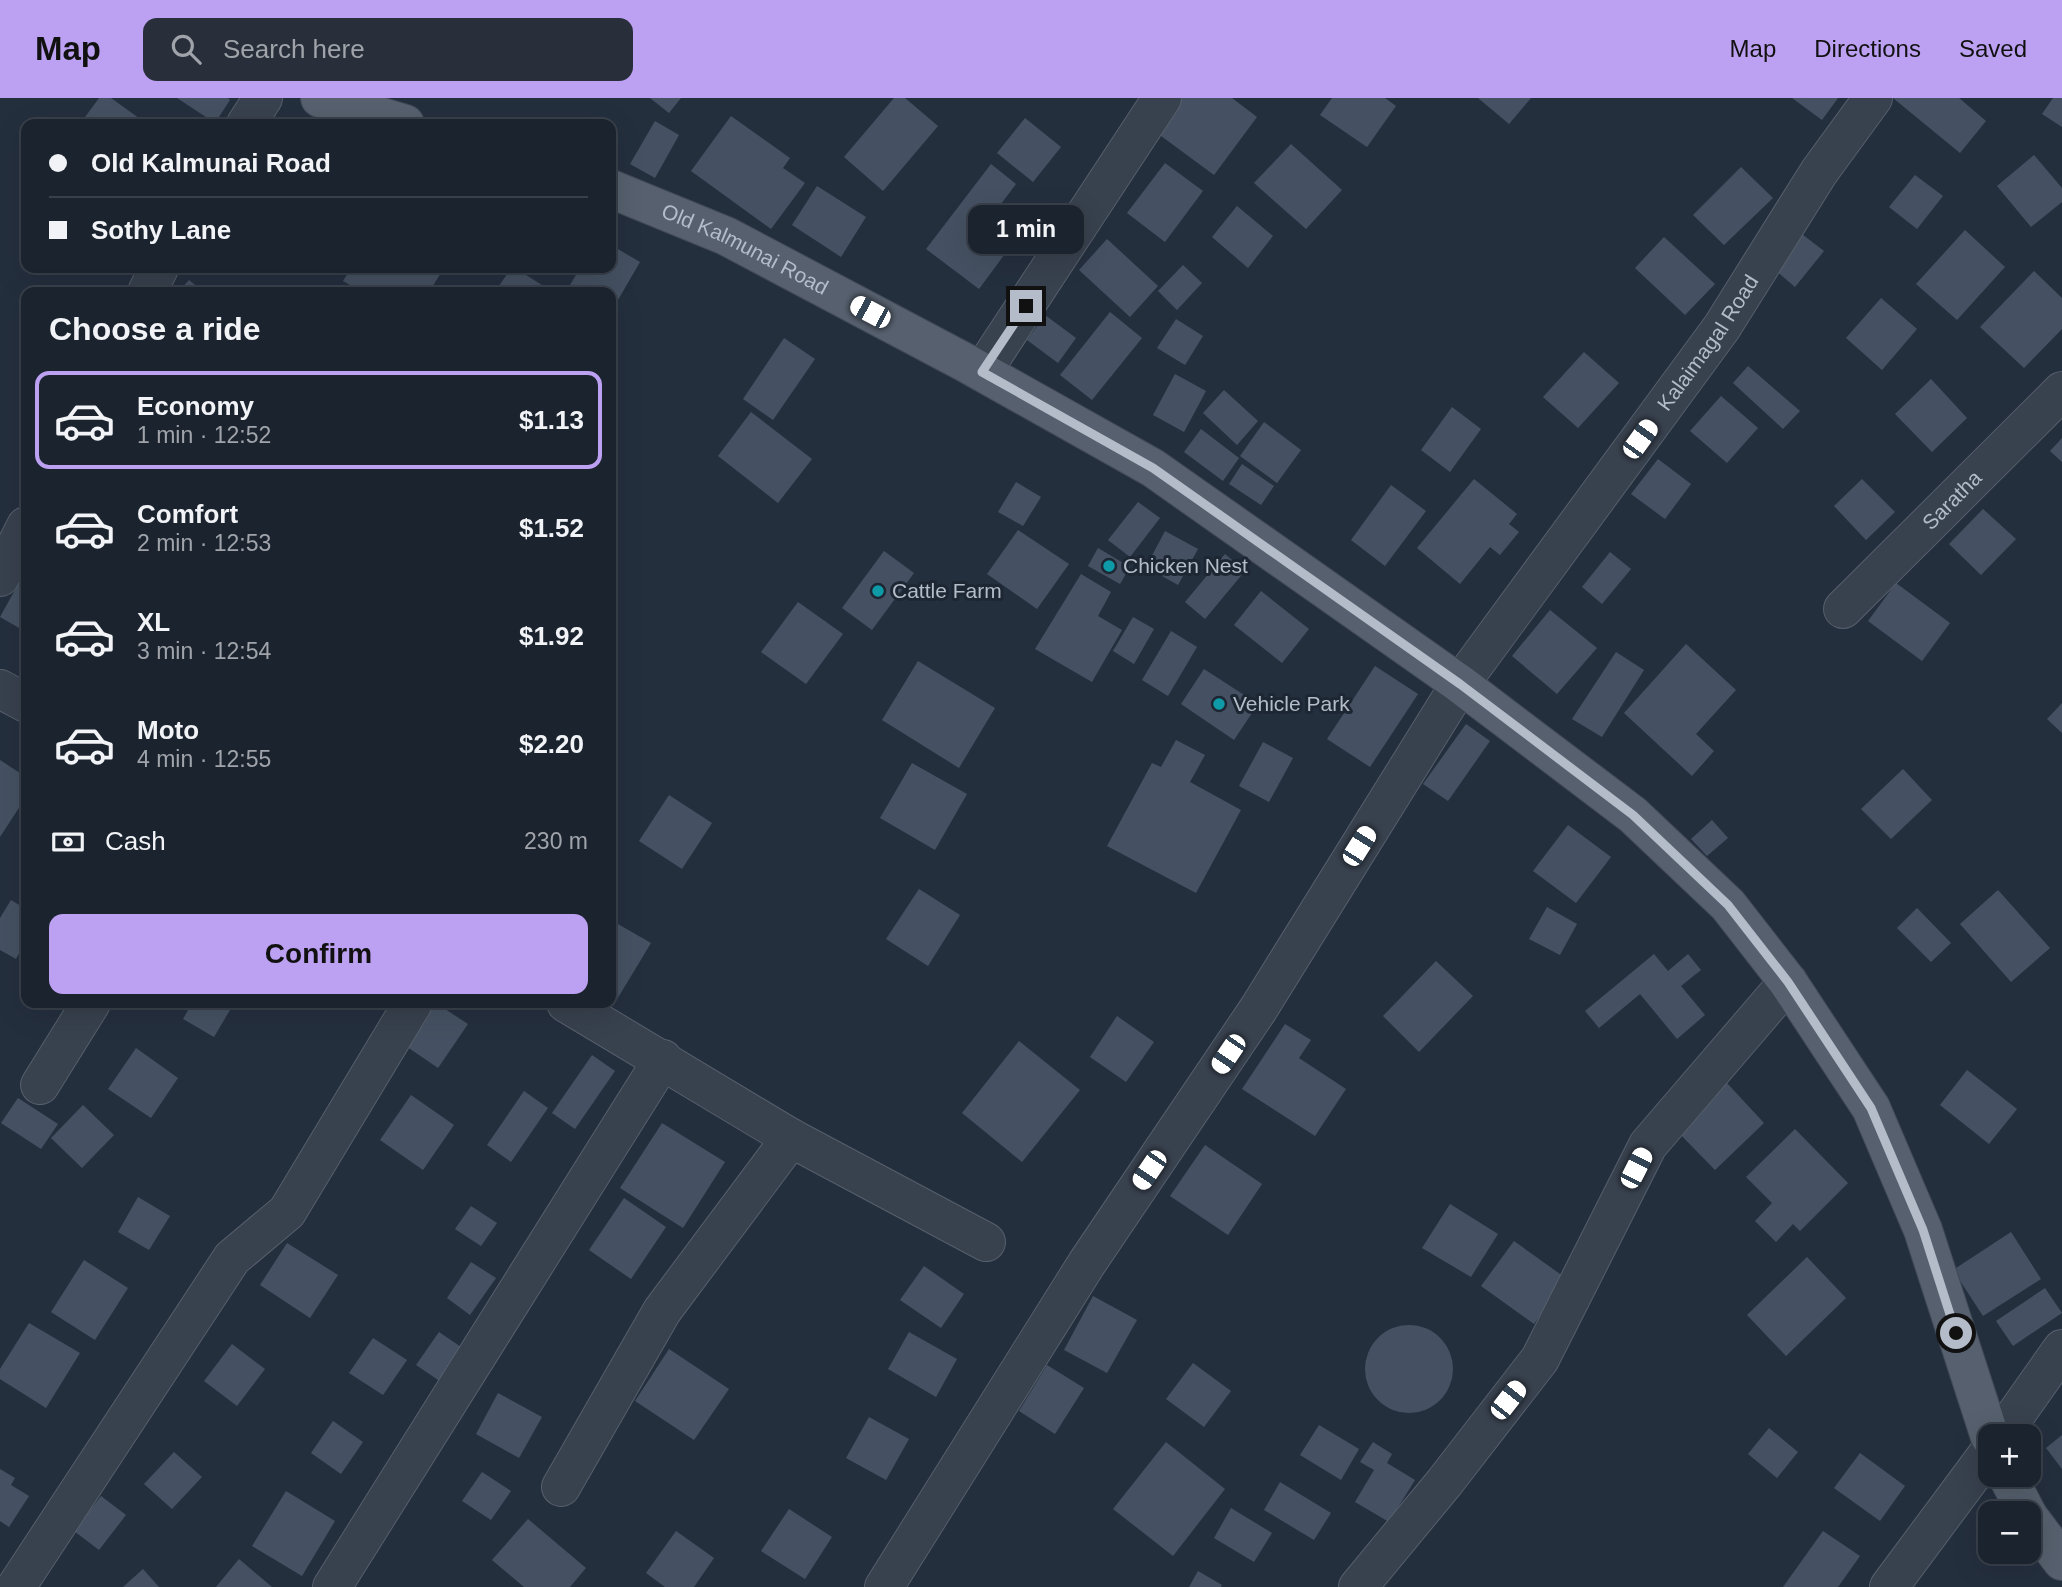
<!DOCTYPE html>
<meta charset="utf-8">
<style>
:root{--surface:#1b232e;--page:#282f3a;--text:#f1f3f6;--muted:#a0a4aa;--line:#39404a;--accent:#bca0f2}
body{margin:0;font-family:Arial,sans-serif;background:var(--page);color:var(--text);height:100vh;display:flex;flex-direction:column;font-size:26px;white-space:nowrap}
*{box-sizing:border-box;margin:0}
p{font-size:23px;color:var(--muted)}
.icon{flex:none;width:38px;height:38px;fill:none;stroke:currentColor;stroke-width:2;stroke-linecap:round;stroke-linejoin:round}
.map{position:relative;flex:1;overflow:hidden}
.drawer{position:absolute;left:21px;top:189px;width:595px;height:721px;display:flex;flex-direction:column;background:var(--surface);border-radius:14px;box-shadow:0 7px 28px #0002,0 0 0 2px var(--line)}
.drawer>*{flex:none}
.banner{position:absolute;left:21px;top:21px;width:595px;height:154px;border-radius:14px;box-shadow:0 7px 28px #0002,0 0 0 2px var(--line);display:grid;align-content:center;height:154px;padding:0 28px;background:var(--surface)}
.buttons{position:absolute;left:1978px;top:1326px;display:grid;gap:14px}
.buttons a{display:grid;place-items:center;width:63px;height:63px;border-radius:14px;background:var(--surface);box-shadow:0 7px 28px #0002,0 0 0 2px var(--line);font-size:35px}
.end{position:absolute;width:32px;height:32px;margin:-16px;border:9px solid #b4bcc9;background:#111;box-shadow:0 0 0 4px #111}
.from{border-radius:50%}
.bubble{position:absolute;height:49px;border-radius:14px;background:var(--surface);box-shadow:0 7px 28px #0002,0 0 0 2px var(--line);font-size:23px;font-weight:800;line-height:49px;text-align:center}
.car{position:absolute;width:21px;height:42px;margin:-21px -10px;border-radius:9px;box-shadow:0 0 5px 2px #0007;background:linear-gradient(#fff 24%,#345 0 40%,#fff 0 76%,#345 0 86%,#fff 0)}
.banner b{display:flex;align-items:center;gap:24px;height:66px;font-size:26px}
.banner b+b{border-top:2px solid var(--line)}
.banner i{width:18px;height:18px;background:var(--text)}
ul{padding:0;list-style:none}
li{display:flex;align-items:center;gap:21px;height:98px;margin:0 14px 10px;padding:0 14px;border:4px solid transparent;border-radius:14px}
li div{flex:1}
li b{display:block;font-size:26px}
li em{font-style:normal;font-weight:800}
li.on{border-color:var(--accent)}
li>.icon{width:63px;height:63px;stroke-width:1.5}
h2{padding:0 28px;font-size:32px;line-height:84px}
.pay{display:flex;align-items:center;gap:18px;height:77px;padding:0 28px;font-size:26px}
.pay p{margin-inline-start:auto}
.primary-button{display:flex;gap:14px;margin-top:auto;padding:14px 28px}
.primary-button a{flex:1;height:80px;border-radius:14px;background:var(--accent);color:#111;font-size:28px;font-weight:800;line-height:80px;text-align:center}
header{display:flex;align-items:center;gap:42px;box-sizing:border-box;height:98px;padding:0 35px;background:var(--accent);color:#111}
header strong{font-size:33px}
nav{display:flex;gap:38px;margin-inline-start:auto;font-size:24px}
.search{width:490px;height:63px;background:var(--page);display:flex;align-items:center;gap:18px;box-sizing:border-box;padding:0 24px;border-radius:14px;color:var(--muted);font-size:26px}
.map>svg:first-child{display:block}
.building{fill:#455162}
.lines{fill:none;stroke-linecap:round;stroke-linejoin:round}
.minor-casing{stroke:#565f6c;stroke-width:40}
.major-casing{stroke:#414a57;stroke-width:40}
.minor{stroke:#38414e;stroke-width:38}
.major{stroke:#56606e;stroke-width:38}
.route{stroke:#b4bcc9;stroke-width:9}
.culture-dot{fill:#0f9aa8;stroke:#1d2633;stroke-width:2.5}
.labels{text-anchor:middle;stroke-width:6;stroke-linejoin:round;paint-order:stroke}
.street-label{font-size:21px;fill:#b4bcc9;stroke:#1d2633}
.poi-label{font-size:21px;fill:#b4bcc9;stroke:#1d2633;text-anchor:start}
</style>
<header>
<strong>Map</strong>
<div class="search"><svg class="icon" aria-label="search" viewBox="0 0 24 24"><circle cx="10" cy="10" r="6"/><path d="M15 15l6 6"/></svg>Search here</div>
<nav><a>Map</a><a>Directions</a><a>Saved</a></nav>
</header>
<div class="map">
<svg width="2062" height="1489" viewBox="0 0 2062 1489">
<rect width="100%" height="100%" fill="#242f3e"/>
<g class="building">
<path d="M 99,0 L 111,0 L 143,23 L 141,26 L 80,26 Z"/>
<path d="M 177,0 L 228,0 L 230,2 L 215,25 Z"/>
<path d="M 650,0 L 681,0 L 669,15 Z"/>
<path d="M 894,0 L 905,0 L 938,28 L 883,93 L 844,59 Z"/>
<path d="M 1178,0 L 1232,0 L 1257,19 L 1214,77 L 1153,32 Z"/>
<path d="M 1332,0 L 1385,0 L 1396,8 L 1367,49 L 1320,17 Z"/>
<path d="M 1478,0 L 1531,0 L 1509,26 Z"/>
<path d="M 1792,0 L 1838,0 L 1822,22 Z"/>
<path d="M 1893,0 L 1959,0 L 1986,23 L 1960,55 Z"/>
<path d="M 2053,0 L 2062,0 L 2062,29 L 2042,16 Z"/>
<path d="M 731,18 L 790,60 L 783,70 L 805,85 L 771,131 L 691,73 Z"/>
<path d="M 1025,20 L 1061,49 L 1033,84 L 997,55 Z"/>
<path d="M 655,23 L 679,37 L 655,80 L 630,66 Z"/>
<path d="M 1291,46 L 1342,92 L 1306,131 L 1254,85 Z"/>
<path d="M 2034,57 L 2062,90 L 2062,104 L 2031,129 L 1997,88 Z"/>
<path d="M 1165,65 L 1203,93 L 1165,144 L 1127,115 Z"/>
<path d="M 991,66 L 1016,86 L 992,118 L 1019,137 L 979,191 L 926,151 Z"/>
<path d="M 1741,69 L 1773,100 L 1724,147 L 1693,117 Z"/>
<path d="M 1915,77 L 1943,98 L 1917,131 L 1889,109 Z"/>
<path d="M 817,88 L 866,119 L 841,159 L 792,127 Z"/>
<path d="M 1237,108 L 1273,138 L 1248,170 L 1212,139 Z"/>
<path d="M 1965,132 L 2005,169 L 1957,222 L 1916,186 Z"/>
<path d="M 1798,133 L 1824,153 L 1795,189 L 1769,167 Z"/>
<path d="M 1664,139 L 1715,186 L 1685,217 L 1635,170 Z"/>
<path d="M 1107,141 L 1158,188 L 1130,219 L 1079,172 Z"/>
<path d="M 611,147 L 640,164 L 611,214 L 611,194 L 582,194 L 570,187 L 580,170 L 611,170 Z"/>
<path d="M 1183,167 L 1202,185 L 1177,212 L 1158,193 Z"/>
<path d="M 351,170 L 444,170 L 429,194 L 362,194 L 343,183 Z"/>
<path d="M 511,170 L 515,170 L 553,194 L 495,194 Z"/>
<path d="M 2034,173 L 2062,200 L 2062,231 L 2024,270 L 1980,229 Z"/>
<path d="M 189,182 L 204,194 L 178,194 Z"/>
<path d="M 1881,200 L 1917,231 L 1882,272 L 1846,240 Z"/>
<path d="M 1110,214 L 1142,240 L 1092,302 L 1060,277 Z"/>
<path d="M 1045,217 L 1076,240 L 1058,265 L 1027,242 Z"/>
<path d="M 1176,221 L 1203,238 L 1185,267 L 1157,250 Z"/>
<path d="M 784,240 L 815,261 L 773,322 L 743,301 Z"/>
<path d="M 1584,254 L 1619,285 L 1578,330 L 1543,299 Z"/>
<path d="M 1748,268 L 1800,313 L 1783,331 L 1733,285 Z"/>
<path d="M 1175,276 L 1206,293 L 1184,334 L 1153,317 Z"/>
<path d="M 1931,281 L 1967,320 L 1932,354 L 1895,316 Z"/>
<path d="M 1224,292 L 1258,323 L 1237,347 L 1203,315 Z"/>
<path d="M 1721,298 L 1758,330 L 1727,365 L 1690,333 Z"/>
<path d="M 1452,309 L 1481,331 L 1450,374 L 1421,352 Z"/>
<path d="M 751,314 L 812,361 L 778,405 L 718,358 Z"/>
<path d="M 1264,324 L 1301,352 L 1277,385 L 1240,358 Z"/>
<path d="M 1201,331 L 1239,360 L 1223,383 L 1184,354 Z"/>
<path d="M 2062,340 L 2062,364 L 2050,353 Z"/>
<path d="M 1658,361 L 1691,386 L 1665,421 L 1631,396 Z"/>
<path d="M 1242,366 L 1274,388 L 1261,407 L 1229,386 Z"/>
<path d="M 1474,381 L 1517,416 L 1509,426 L 1519,434 L 1500,457 L 1490,449 L 1460,486 L 1417,450 Z"/>
<path d="M 1862,381 L 1895,414 L 1866,442 L 1834,408 Z"/>
<path d="M 1016,384 L 1041,399 L 1023,428 L 998,414 Z"/>
<path d="M 1391,387 L 1426,413 L 1385,468 L 1351,442 Z"/>
<path d="M 1138,404 L 1160,420 L 1130,459 L 1108,442 Z"/>
<path d="M 1983,411 L 2016,441 L 1981,477 L 1949,446 Z"/>
<path d="M 1018,432 L 1069,466 L 1037,511 L 987,476 Z"/>
<path d="M 1165,433 L 1198,451 L 1178,487 L 1146,469 Z"/>
<path d="M 1098,450 L 1130,469 L 1120,486 L 1088,468 Z"/>
<path d="M 884,453 L 914,475 L 872,532 L 842,510 Z"/>
<path d="M 1610,454 L 1631,471 L 1602,506 L 1582,489 Z"/>
<path d="M 1225,456 L 1245,473 L 1205,521 L 1185,504 Z"/>
<path d="M 26,472 L 26,534 L 0,519 Z"/>
<path d="M 1081,476 L 1111,494 L 1098,518 L 1122,532 L 1092,584 L 1035,551 Z"/>
<path d="M 1896,485 L 1950,525 L 1922,563 L 1868,523 Z"/>
<path d="M 1261,493 L 1309,531 L 1282,565 L 1234,527 Z"/>
<path d="M 798,504 L 843,536 L 806,586 L 761,554 Z"/>
<path d="M 1550,512 L 1597,550 L 1557,596 L 1512,558 Z"/>
<path d="M 1133,519 L 1154,531 L 1134,566 L 1113,553 Z"/>
<path d="M 1171,533 L 1197,549 L 1168,598 L 1142,582 Z"/>
<path d="M 1686,546 L 1736,592 L 1696,636 L 1714,653 L 1692,678 L 1624,615 Z"/>
<path d="M 1616,554 L 1644,572 L 1602,639 L 1572,621 Z"/>
<path d="M 918,563 L 995,610 L 959,670 L 882,622 Z"/>
<path d="M 1375,568 L 1418,596 L 1370,669 L 1327,641 Z"/>
<path d="M 1204,571 L 1258,606 L 1234,642 L 1181,606 Z"/>
<path d="M 2062,605 L 2062,635 L 2047,621 Z"/>
<path d="M 1466,626 L 1490,643 L 1448,703 L 1423,686 Z"/>
<path d="M 1176,642 L 1205,657 L 1190,684 L 1241,712 L 1196,795 L 1107,748 L 1152,665 L 1161,669 Z"/>
<path d="M 1263,644 L 1293,660 L 1269,704 L 1239,688 Z"/>
<path d="M 0,662 L 26,679 L 26,699 L 0,739 Z"/>
<path d="M 912,665 L 967,696 L 935,752 L 880,720 Z"/>
<path d="M 1903,671 L 1932,702 L 1891,741 L 1861,711 Z"/>
<path d="M 669,697 L 712,725 L 682,771 L 639,743 Z"/>
<path d="M 1712,722 L 1728,740 L 1707,758 L 1691,741 Z"/>
<path d="M 1568,727 L 1611,759 L 1576,805 L 1533,773 Z"/>
<path d="M 919,791 L 960,817 L 928,868 L 886,841 Z"/>
<path d="M 1998,792 L 2050,850 L 2011,884 L 1960,826 Z"/>
<path d="M 11,802 L 26,811 L 26,843 L 16,861 L 0,852 L 0,820 Z"/>
<path d="M 1547,809 L 1577,826 L 1560,857 L 1529,841 Z"/>
<path d="M 1917,810 L 1951,845 L 1931,864 L 1897,830 Z"/>
<path d="M 611,822 L 651,845 L 613,908 L 611,906 Z"/>
<path d="M 1654,856 L 1668,873 L 1688,856 L 1701,872 L 1681,888 L 1705,917 L 1677,941 L 1640,896 L 1599,930 L 1585,913 Z"/>
<path d="M 1436,863 L 1473,898 L 1419,954 L 1383,918 Z"/>
<path d="M 192,905 L 218,905 L 230,912 L 214,939 L 183,921 Z"/>
<path d="M 427,905 L 436,905 L 468,926 L 438,970 L 400,944 Z"/>
<path d="M 1117,918 L 1154,944 L 1126,984 L 1090,959 Z"/>
<path d="M 1285,926 L 1311,942 L 1299,960 L 1346,991 L 1315,1038 L 1242,991 Z"/>
<path d="M 1019,943 L 1080,992 L 1022,1064 L 962,1015 Z"/>
<path d="M 136,950 L 178,980 L 151,1020 L 108,991 Z"/>
<path d="M 592,957 L 615,973 L 575,1031 L 552,1015 Z"/>
<path d="M 1967,972 L 2017,1011 L 1989,1046 L 1940,1007 Z"/>
<path d="M 1726,984 L 1764,1025 L 1715,1072 L 1676,1032 Z"/>
<path d="M 524,993 L 548,1010 L 511,1064 L 487,1047 Z"/>
<path d="M 411,997 L 454,1027 L 423,1072 L 380,1042 Z"/>
<path d="M 18,1000 L 58,1026 L 41,1051 L 1,1025 Z"/>
<path d="M 83,1007 L 114,1037 L 82,1070 L 51,1040 Z"/>
<path d="M 662,1025 L 725,1064 L 683,1130 L 620,1090 Z"/>
<path d="M 1795,1031 L 1848,1085 L 1800,1133 L 1793,1126 L 1776,1144 L 1755,1123 L 1772,1105 L 1746,1079 Z"/>
<path d="M 1205,1047 L 1262,1086 L 1228,1137 L 1170,1098 Z"/>
<path d="M 138,1099 L 170,1118 L 149,1152 L 118,1134 Z"/>
<path d="M 624,1100 L 666,1129 L 631,1181 L 589,1152 Z"/>
<path d="M 1450,1106 L 1498,1136 L 1471,1179 L 1422,1150 Z"/>
<path d="M 471,1108 L 497,1125 L 481,1148 L 455,1131 Z"/>
<path d="M 2011,1134 L 2041,1181 L 1983,1218 L 1953,1172 Z"/>
<path d="M 1514,1143 L 1567,1181 L 1534,1226 L 1481,1188 Z"/>
<path d="M 287,1145 L 338,1177 L 310,1220 L 260,1187 Z"/>
<path d="M 1807,1159 L 1846,1200 L 1786,1258 L 1747,1217 Z"/>
<path d="M 84,1162 L 128,1190 L 95,1242 L 51,1214 Z"/>
<path d="M 471,1164 L 496,1180 L 470,1217 L 447,1200 Z"/>
<path d="M 924,1168 L 964,1196 L 941,1230 L 900,1202 Z"/>
<path d="M 2045,1190 L 2062,1215 L 2013,1248 L 1996,1223 Z"/>
<path d="M 1093,1198 L 1137,1222 L 1107,1275 L 1064,1252 Z"/>
<path d="M 29,1225 L 80,1255 L 46,1310 L 0,1281 L 0,1271 Z"/>
<circle cx="1409" cy="1271" r="44"/>
<path d="M 439,1234 L 464,1251 L 441,1284 L 416,1267 Z"/>
<path d="M 909,1234 L 957,1261 L 936,1299 L 888,1271 Z"/>
<path d="M 373,1240 L 407,1262 L 383,1297 L 349,1275 Z"/>
<path d="M 232,1246 L 265,1271 L 237,1308 L 204,1283 Z"/>
<path d="M 669,1251 L 729,1291 L 694,1342 L 635,1303 Z"/>
<path d="M 1193,1265 L 1231,1293 L 1204,1329 L 1166,1301 Z"/>
<path d="M 1047,1267 L 1084,1290 L 1055,1336 L 1019,1313 Z"/>
<path d="M 498,1295 L 542,1319 L 519,1360 L 476,1336 Z"/>
<path d="M 869,1319 L 909,1341 L 886,1382 L 846,1360 Z"/>
<path d="M 333,1323 L 363,1344 L 341,1376 L 311,1355 Z"/>
<path d="M 1319,1327 L 1359,1351 L 1341,1382 L 1300,1357 Z"/>
<path d="M 1769,1330 L 1798,1354 L 1777,1380 L 1748,1356 Z"/>
<path d="M 2062,1337 L 2062,1371 L 2046,1350 Z"/>
<path d="M 1166,1344 L 1225,1391 L 1173,1458 L 1113,1411 Z"/>
<path d="M 1373,1344 L 1392,1356 L 1387,1365 L 1415,1382 L 1389,1424 L 1355,1404 L 1374,1372 L 1360,1364 Z"/>
<path d="M 174,1354 L 202,1379 L 172,1411 L 144,1386 Z"/>
<path d="M 1860,1355 L 1905,1388 L 1880,1423 L 1834,1390 Z"/>
<path d="M 0,1371 L 15,1380 L 11,1387 L 29,1398 L 9,1429 L 0,1423 Z"/>
<path d="M 482,1374 L 511,1393 L 491,1422 L 462,1403 Z"/>
<path d="M 1280,1384 L 1331,1415 L 1314,1442 L 1264,1412 Z"/>
<path d="M 286,1393 L 335,1423 L 302,1478 L 252,1448 Z"/>
<path d="M 101,1398 L 126,1417 L 99,1452 L 74,1433 Z"/>
<path d="M 1231,1410 L 1272,1435 L 1254,1464 L 1214,1440 Z"/>
<path d="M 789,1411 L 832,1439 L 805,1481 L 761,1453 Z"/>
<path d="M 528,1421 L 586,1470 L 570,1489 L 524,1489 L 492,1462 Z"/>
<path d="M 676,1433 L 714,1460 L 694,1489 L 665,1489 L 646,1475 Z"/>
<path d="M 1823,1433 L 1860,1458 L 1838,1489 L 1783,1489 Z"/>
<path d="M 239,1461 L 272,1489 L 216,1489 Z"/>
<path d="M 143,1471 L 159,1489 L 123,1489 Z"/>
<path d="M 1198,1473 L 1222,1487 L 1221,1489 L 1189,1489 Z"/>
</g>
<g class="lines">
<defs>
<g id="minor">
<path d="M 246,26 L 263,0"/>
<path d="M 147,194 L 159,170"/>
<path d="M 982,274 L 1162,0"/>
<path d="M 0,479 L 26,428"/>
<path id="s1" d="M 1843,511 L 2062,293"/>
<path d="M 0,591 L 26,605"/>
<path d="M 566,905 L 791,1040 L 986,1144"/>
<path d="M 40,987 L 91,905"/>
<path d="M 2000,1339 L 2062,1251"/>
<path d="M 561,1389 L 662,1213 L 791,1040"/>
<path d="M 16,1489 L 232,1160 L 287,1114 L 413,905"/>
<path d="M 332,1489 L 663,961"/>
<path id="s2" d="M 884,1489 L 1087,1165 L 1259,910 L 1460,586 L 1722,229 L 1819,74 L 1873,0"/>
<path d="M 1358,1489 L 1444,1385 L 1540,1261 L 1648,1047 L 1788,884"/>
<path d="M 1889,1489 L 1990,1353"/>
</g>
<g id="major">
<path d="M 320,0 L 405,26"/>
<path id="s3" d="M 611,91 L 726,138 L 966,265 L 1153,370 L 1460,586 L 1633,717 L 1728,807 L 1788,884 L 1871,1010 L 1923,1132 L 1990,1339"/>
<path d="M 2007,1377 L 2027,1416"/>
<path d="M 2028,1418 L 2062,1463"/>
</g>
</defs>
<use href="#minor" class="minor-casing"/>
<use href="#major" class="major-casing"/>
<use href="#minor" class="minor"/>
<use href="#major" class="major"/>
</g>
<g class="lines">
<path class="route" d="M 1026,208 L 982,274 L 1153,370 L 1460,586 L 1633,717 L 1728,807 L 1788,884 L 1871,1010 L 1923,1132 L 1956,1235"/>
</g>
<g class="culture-dot">
<circle cx="1109" cy="468" r="7"/>
<circle cx="878" cy="493" r="7"/>
<circle cx="1219" cy="606" r="7"/>
</g>
<g class="labels">
<g class="street-label">
<text dy="7" stroke="none"><textPath href="#s3" startOffset="147">Old Kalmunai Road</textPath></text>
<text dy="7" stroke="none"><textPath href="#s2" startOffset="1493">Kalaimagal Road</textPath></text>
<text dy="7" stroke="none"><textPath href="#s1" startOffset="154">Saratha</textPath></text>
</g>
<g class="poi-label">
<text x="1123" y="475">Chicken Nest</text>
<text x="892" y="500">Cattle Farm</text>
<text x="1233" y="613">Vehicle Park</text>
</g>
</g>
</svg>
<div class="buttons">
<a>+</a>
<a>−</a>
</div>
<i class="end from" style="left:1956px;top:1235px"></i>
<i class="end" style="left:1026px;top:208px"></i>
<div class="bubble" style="left:968px;top:107px;width:116px">1 min</div>
<i class="car" style="left:870px;top:214px;rotate:298deg"></i>
<i class="car" style="left:1640px;top:341px;rotate:36deg"></i>
<i class="car" style="left:1359px;top:748px;rotate:32deg"></i>
<i class="car" style="left:1228px;top:956px;rotate:214deg"></i>
<i class="car" style="left:1636px;top:1070px;rotate:27deg"></i>
<i class="car" style="left:1149px;top:1072px;rotate:214deg"></i>
<i class="car" style="left:1508px;top:1302px;rotate:38deg"></i>
<div class="banner">
<b><i class="from"></i>Old Kalmunai Road</b>
<b><i></i>Sothy Lane</b>
</div>
<section class="drawer">
<h2>Choose a ride</h2>
<ul>
<li class="on"><svg class="icon" aria-label="car" viewBox="0 0 24 24"><path d="M5 17H2v-5l4-1 3-4h7l3 4 3 1v5h-3M9 17h6M6 11h13"/><circle cx="7" cy="17" r="2"/><circle cx="17" cy="17" r="2"/></svg><div><b>Economy</b><p>1 min · 12:52</p></div><em>$1.13</em></li>
<li><svg class="icon" aria-label="car" viewBox="0 0 24 24"><path d="M5 17H2v-5l4-1 3-4h7l3 4 3 1v5h-3M9 17h6M6 11h13"/><circle cx="7" cy="17" r="2"/><circle cx="17" cy="17" r="2"/></svg><div><b>Comfort</b><p>2 min · 12:53</p></div><em>$1.52</em></li>
<li><svg class="icon" aria-label="car" viewBox="0 0 24 24"><path d="M5 17H2v-5l4-1 3-4h7l3 4 3 1v5h-3M9 17h6M6 11h13"/><circle cx="7" cy="17" r="2"/><circle cx="17" cy="17" r="2"/></svg><div><b>XL</b><p>3 min · 12:54</p></div><em>$1.92</em></li>
<li><svg class="icon" aria-label="car" viewBox="0 0 24 24"><path d="M5 17H2v-5l4-1 3-4h7l3 4 3 1v5h-3M9 17h6M6 11h13"/><circle cx="7" cy="17" r="2"/><circle cx="17" cy="17" r="2"/></svg><div><b>Moto</b><p>4 min · 12:55</p></div><em>$2.20</em></li>
</ul>
<div class="pay"><svg class="icon" aria-label="cash" viewBox="0 0 24 24"><path d="M3 7h18v10H3z"/><circle cx="12" cy="12" r="2"/></svg>Cash<p>230 m</p></div>
<div class="primary-button"><a>Confirm</a></div>
</section>
</div>
